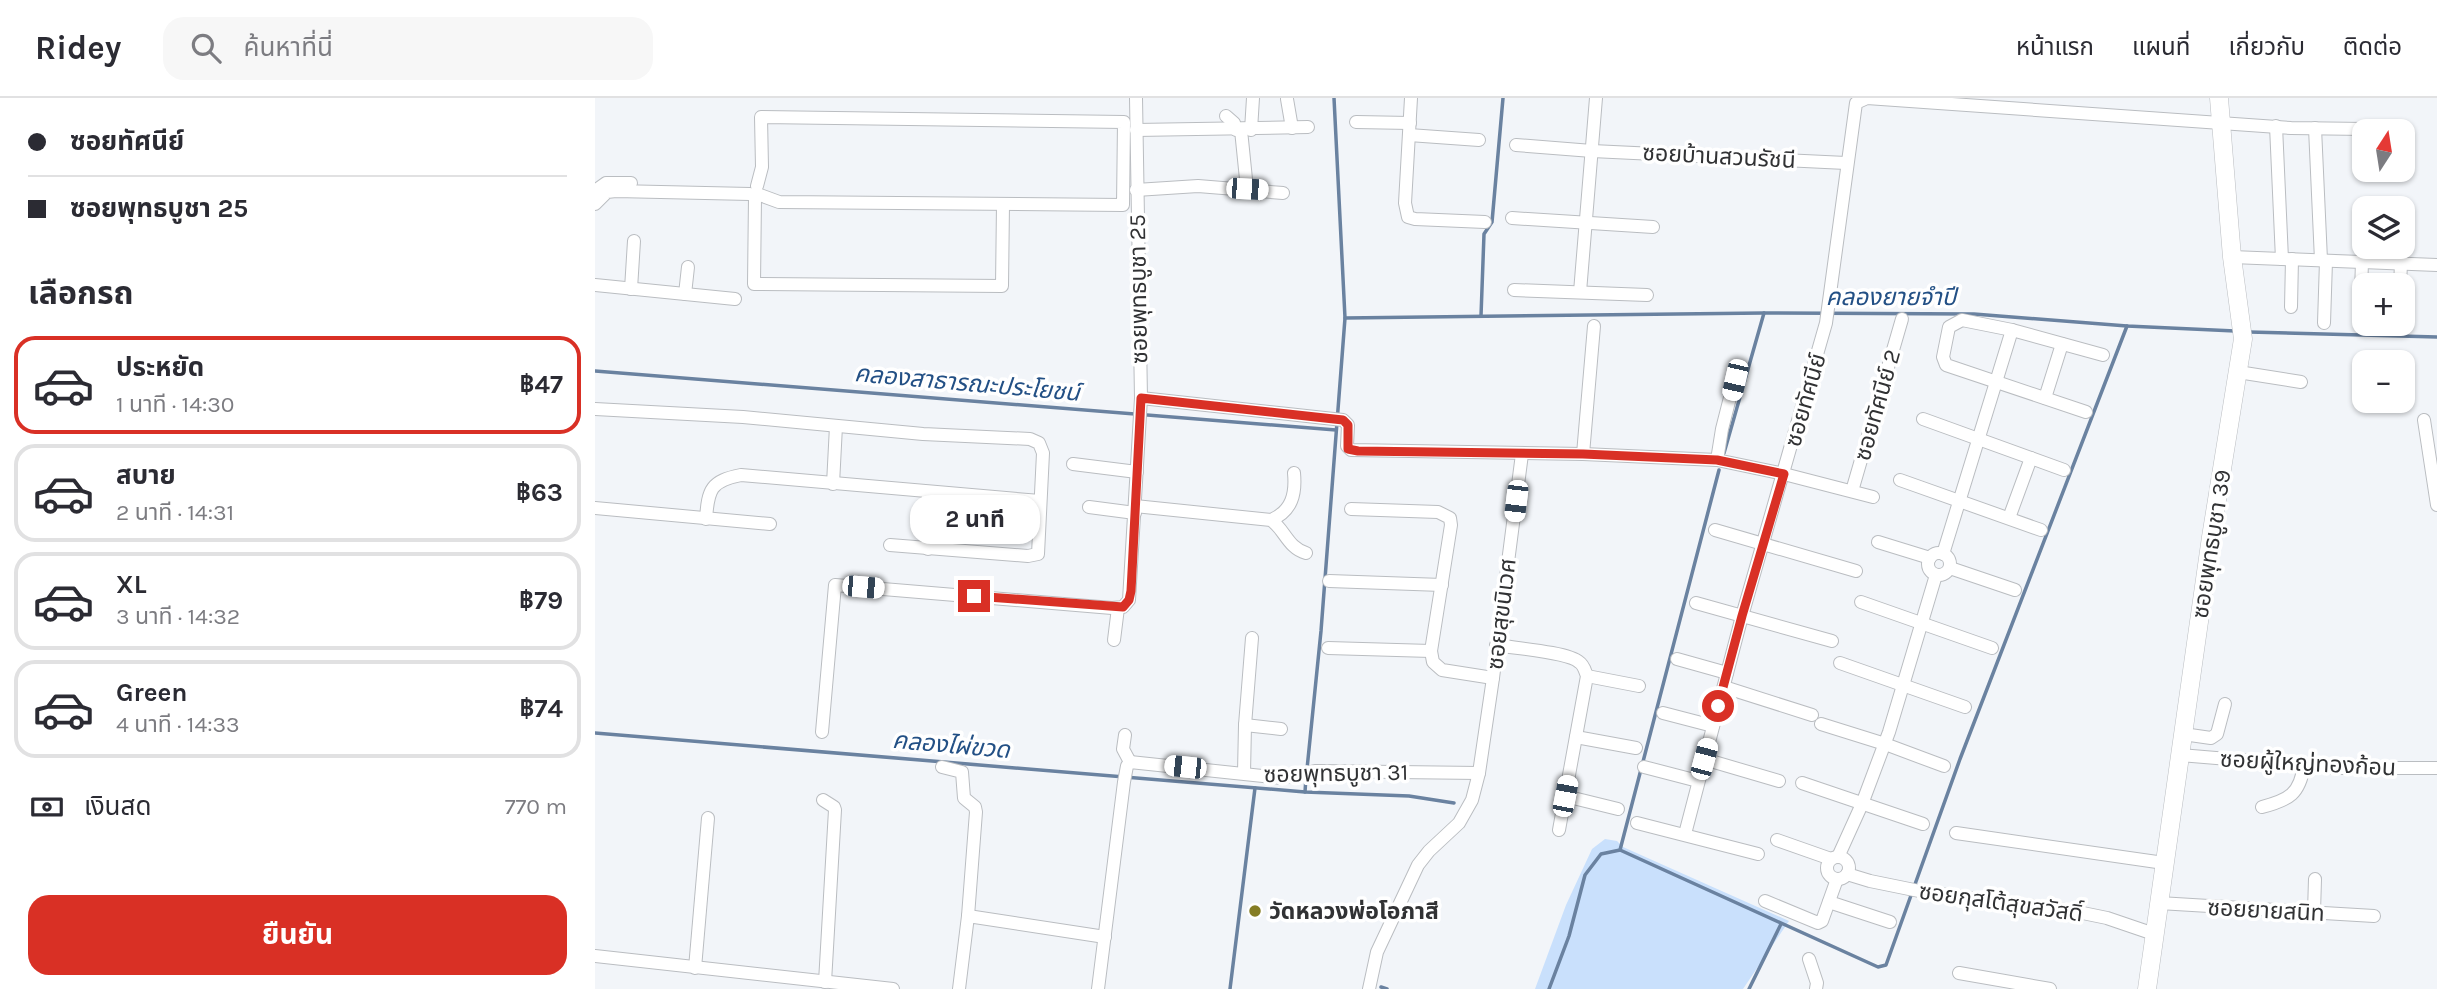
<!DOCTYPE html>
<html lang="th">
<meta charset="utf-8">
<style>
:root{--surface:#fff;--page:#f7f7f7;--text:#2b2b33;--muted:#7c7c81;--line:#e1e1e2;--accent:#d93025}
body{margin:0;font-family:Karla,"Noto Sans Thai",sans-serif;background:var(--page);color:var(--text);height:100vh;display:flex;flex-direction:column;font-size:26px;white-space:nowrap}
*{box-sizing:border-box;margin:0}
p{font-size:23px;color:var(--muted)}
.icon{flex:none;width:38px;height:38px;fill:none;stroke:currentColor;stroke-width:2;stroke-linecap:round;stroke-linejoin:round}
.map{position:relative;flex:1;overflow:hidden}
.details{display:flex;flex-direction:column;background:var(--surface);width:595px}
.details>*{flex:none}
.guide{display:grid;align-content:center;height:154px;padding:0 28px;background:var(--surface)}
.needle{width:46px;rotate:12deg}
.tools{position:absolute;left:1757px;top:21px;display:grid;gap:14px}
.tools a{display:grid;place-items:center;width:63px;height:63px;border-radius:14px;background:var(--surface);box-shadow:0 2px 5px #0004;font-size:35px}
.end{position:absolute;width:32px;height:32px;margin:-16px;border:9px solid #d93025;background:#fff;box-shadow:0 0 0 4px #fff}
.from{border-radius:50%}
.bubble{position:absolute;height:49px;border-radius:21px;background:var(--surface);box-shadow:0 2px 5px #0004;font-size:23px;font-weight:700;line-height:49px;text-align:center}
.car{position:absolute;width:21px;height:42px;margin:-21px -10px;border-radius:9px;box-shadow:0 0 5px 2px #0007;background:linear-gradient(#fff 24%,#345 0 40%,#fff 0 76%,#345 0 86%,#fff 0)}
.guide b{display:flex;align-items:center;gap:24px;height:66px;font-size:26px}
.guide b+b{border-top:2px solid var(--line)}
.guide i{width:18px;height:18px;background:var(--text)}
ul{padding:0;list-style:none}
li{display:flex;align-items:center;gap:21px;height:98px;margin:0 14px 10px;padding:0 14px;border:4px solid var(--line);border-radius:21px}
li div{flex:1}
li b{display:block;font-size:26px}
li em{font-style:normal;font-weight:700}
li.on{border-color:var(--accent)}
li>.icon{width:63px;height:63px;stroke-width:1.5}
h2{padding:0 28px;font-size:32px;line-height:84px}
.pay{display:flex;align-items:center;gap:18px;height:77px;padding:0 28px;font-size:26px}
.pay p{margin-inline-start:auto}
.button{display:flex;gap:14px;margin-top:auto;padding:14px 28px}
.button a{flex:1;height:80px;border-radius:21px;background:var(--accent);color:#fff;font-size:28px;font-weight:700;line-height:80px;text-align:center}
header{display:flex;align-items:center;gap:42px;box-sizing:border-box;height:98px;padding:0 35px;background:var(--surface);border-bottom:2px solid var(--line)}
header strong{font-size:33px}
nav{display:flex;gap:38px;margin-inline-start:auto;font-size:24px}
.search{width:490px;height:63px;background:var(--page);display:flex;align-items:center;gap:18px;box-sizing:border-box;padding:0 24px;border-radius:21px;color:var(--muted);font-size:26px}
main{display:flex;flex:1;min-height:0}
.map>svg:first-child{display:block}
.green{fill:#c9e0fc}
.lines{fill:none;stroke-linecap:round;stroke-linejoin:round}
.stream{stroke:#6a82a0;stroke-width:3.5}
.street-casing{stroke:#babdc1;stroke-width:14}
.secondary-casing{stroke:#babdc1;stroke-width:19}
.street{stroke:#fff;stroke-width:12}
.secondary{stroke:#fff;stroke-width:18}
.route{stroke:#d93025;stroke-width:9}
.poi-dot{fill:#857d24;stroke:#fff;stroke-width:2.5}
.labels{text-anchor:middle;stroke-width:7;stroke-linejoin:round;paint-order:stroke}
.street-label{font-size:23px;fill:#313234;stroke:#fff}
.poi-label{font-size:23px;font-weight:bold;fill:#313234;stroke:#fff;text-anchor:start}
.water-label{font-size:24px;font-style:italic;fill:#235085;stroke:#fff}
</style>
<header>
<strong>Ridey</strong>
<div class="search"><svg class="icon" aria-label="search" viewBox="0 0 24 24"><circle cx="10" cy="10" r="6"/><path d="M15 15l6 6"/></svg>ค้นหาที่นี่</div>
<nav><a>หน้าแรก</a><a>แผนที่</a><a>เกี่ยวกับ</a><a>ติดต่อ</a></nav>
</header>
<main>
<section class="details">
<div class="guide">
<b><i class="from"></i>ซอยทัศนีย์</b>
<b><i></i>ซอยพุทธบูชา 25</b>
</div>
<h2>เลือกรถ</h2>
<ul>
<li class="on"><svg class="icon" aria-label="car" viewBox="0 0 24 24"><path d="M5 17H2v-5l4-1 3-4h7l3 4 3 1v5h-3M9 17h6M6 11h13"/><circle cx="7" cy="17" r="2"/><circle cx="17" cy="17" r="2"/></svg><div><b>ประหยัด</b><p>1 นาที · 14:30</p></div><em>฿47</em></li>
<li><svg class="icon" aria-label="car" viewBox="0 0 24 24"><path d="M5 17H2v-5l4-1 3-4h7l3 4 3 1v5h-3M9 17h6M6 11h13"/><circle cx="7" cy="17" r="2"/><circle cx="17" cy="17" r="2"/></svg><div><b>สบาย</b><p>2 นาที · 14:31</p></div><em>฿63</em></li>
<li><svg class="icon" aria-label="car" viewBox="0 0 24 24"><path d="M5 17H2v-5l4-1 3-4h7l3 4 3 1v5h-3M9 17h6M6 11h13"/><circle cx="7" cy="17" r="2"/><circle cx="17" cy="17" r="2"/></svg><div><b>XL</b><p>3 นาที · 14:32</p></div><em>฿79</em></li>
<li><svg class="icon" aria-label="car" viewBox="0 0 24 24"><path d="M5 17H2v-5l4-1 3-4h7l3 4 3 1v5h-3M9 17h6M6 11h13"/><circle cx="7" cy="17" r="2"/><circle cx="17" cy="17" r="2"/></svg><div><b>Green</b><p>4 นาที · 14:33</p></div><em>฿74</em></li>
</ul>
<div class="pay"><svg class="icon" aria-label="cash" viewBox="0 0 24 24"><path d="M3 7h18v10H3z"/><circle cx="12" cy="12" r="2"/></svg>เงินสด<p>770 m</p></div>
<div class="button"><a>ยืนยัน</a></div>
</section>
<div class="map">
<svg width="1842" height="891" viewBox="0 0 1842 891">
<rect width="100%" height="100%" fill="#f2f5f9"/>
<path class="green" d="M 1010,741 L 1022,743 L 1028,749 L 1194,823 L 1148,891 L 940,891 L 971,807 L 997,751 Z"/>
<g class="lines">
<g class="stream">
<path d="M 886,218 L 889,136 L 897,124 L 908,0"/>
<path d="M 750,220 L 1169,215 L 1379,216 L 1532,228 L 1640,233"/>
<path d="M 1654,234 L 1842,239"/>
<path d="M 0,273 L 741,332"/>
<path d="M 1129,355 L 1169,215"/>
<path d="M 0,635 L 710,694 L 814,698 L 859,705"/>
<path d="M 712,671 L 726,533 L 750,220 L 739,0"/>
<path d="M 710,694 L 711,679"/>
<path d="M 1025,752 L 1283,869 L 1291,867 L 1365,661 L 1532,228"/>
<path d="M 786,889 L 792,891"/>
<path d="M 635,891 L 660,690"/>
<path d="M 954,891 L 974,838 L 990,777 L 1006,756 L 1025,752 L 1124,372"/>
<path d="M 1154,891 L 1186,826"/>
</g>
<defs>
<g id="street">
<path d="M 816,0 L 810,105 L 813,119 L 820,121 L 890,124"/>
<path d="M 692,1 L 697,30"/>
<path d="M 631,18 L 639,25 L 641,32"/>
<path d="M 761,24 L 815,25"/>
<path d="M 1681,28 L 1687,161"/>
<path d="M 1720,30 L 1726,162"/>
<path d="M 541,32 L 713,29"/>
<path d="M 646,32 L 652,91"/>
<path d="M 656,32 L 658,0"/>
<path d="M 814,37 L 884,42"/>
<path d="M 921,47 L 997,53 L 1251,65"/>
<path d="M 162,88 L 167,69 L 166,19 L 529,24 L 528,107 L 184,104 L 165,97"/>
<path d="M 541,92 L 603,88 L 688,95"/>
<path d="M 0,93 L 11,85 L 36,85"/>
<path d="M 160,99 L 159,186 L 407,188 L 408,106"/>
<path d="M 0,106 L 12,94 L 21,93 L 155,96"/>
<path d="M 917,120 L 1058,129"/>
<path d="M 1637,159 L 1842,167"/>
<path d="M 0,187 L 140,201"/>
<path d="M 1805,187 L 1806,166"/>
<path d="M 36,191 L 39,143"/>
<path d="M 919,192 L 1052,197"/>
<path d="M 985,194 L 1001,0"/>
<path d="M 90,196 L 93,169"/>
<path d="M 1696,209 L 1697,161"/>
<path d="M 1765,224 L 1767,164"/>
<path d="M 1729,225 L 1731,163"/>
<path d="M 1643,274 L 1706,284"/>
<path d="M 546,300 L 748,322 L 753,327 L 752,348 L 756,352 L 988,356 L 1122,362 L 1189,376 L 1278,399"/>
<path d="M 1450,300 L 1467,246"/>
<path d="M 0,311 L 148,319 L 328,336 L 435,341 L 444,345 L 448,355 L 443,456 L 433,458 L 295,447"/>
<path d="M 1491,314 L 1351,267 L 1348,259 L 1354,229 L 1367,222 L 1417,232 L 1508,257"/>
<path d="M 1328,321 L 1469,372"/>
<path d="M 1829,322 L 1842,407"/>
<path d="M 988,356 L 999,228"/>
<path d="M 1122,362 L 1127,331 L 1143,268"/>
<path d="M 478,366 L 542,374"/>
<path d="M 1305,382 L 1446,432"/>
<path d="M 238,386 L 241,328"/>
<path d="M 1257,393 L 1307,221"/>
<path d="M 333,394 L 333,451"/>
<path d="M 540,408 L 676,422 C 690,432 693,450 711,455"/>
<path d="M 494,409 L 540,415"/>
<path d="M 0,410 L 175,426"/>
<path d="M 756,411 L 843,414 L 855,420 L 856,427 L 836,553 L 838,564 L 847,572 L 898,580"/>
<path d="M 1414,420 L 1436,360"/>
<path d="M 111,421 C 113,391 116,383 146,377 L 445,403"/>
<path d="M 676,422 C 697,413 701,396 699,375"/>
<path d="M 1120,432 L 1261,473"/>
<path d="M 1283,444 L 1335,460"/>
<circle cx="1344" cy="466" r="11"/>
<path d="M 1348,456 L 1417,232"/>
<path d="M 1355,470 L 1420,492"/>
<path d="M 734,483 L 847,487"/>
<path d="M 1266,504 L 1397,550"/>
<path d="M 1101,505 L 1237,543"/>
<path d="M 519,542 L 523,510"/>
<path d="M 901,547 C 918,550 973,554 984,564 C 989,567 990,573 992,578 L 964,732"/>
<path d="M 733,550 L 836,553"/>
<path d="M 1082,561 L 1132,575"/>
<path d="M 1245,565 L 1370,609"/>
<path d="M 992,578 L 1044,588"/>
<path d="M 1129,589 L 1217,617"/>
<path d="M 1068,615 L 1118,628"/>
<path d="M 1226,626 L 1290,646 L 1349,668"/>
<path d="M 650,627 L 686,631"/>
<path d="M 227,634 L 240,487 L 517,510 L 528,509 L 534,502 L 546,300 L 541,0"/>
<path d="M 1588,636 L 1616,640 L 1622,636 L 1630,606"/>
<path d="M 530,637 L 528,651 L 535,664"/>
<path d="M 981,639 L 1041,650"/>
<path d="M 1585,657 L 1742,670 L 1842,670"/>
<path d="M 1109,661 L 1184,683"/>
<path d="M 347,669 L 367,674 L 369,700 L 380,709 L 381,714 L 373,818"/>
<path d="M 1049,669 L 1103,683"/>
<path d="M 649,675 L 650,627 L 657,540"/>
<path d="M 1207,685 L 1328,726"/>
<path d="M 970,698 L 1023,711"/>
<path d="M 228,702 L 239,709 L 240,712 L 230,884"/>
<path d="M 1667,709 C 1694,702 1705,696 1709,667"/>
<path d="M 1042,725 L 1163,756"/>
<path d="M 1361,735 L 1569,765"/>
<path d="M 1090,736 L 1147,518 L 1231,225 L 1261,5 L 1272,0 L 1696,30 L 1770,31"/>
<path d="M 1182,742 L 1236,761"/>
<path d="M 1243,759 L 1267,706 L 1294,634 L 1341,477"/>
<circle cx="1243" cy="770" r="11"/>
<path d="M 1252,776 L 1275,783 L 1329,794 L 1478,813 L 1512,820 L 1559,836"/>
<path d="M 1170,803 L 1223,825 L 1227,823 L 1242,781"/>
<path d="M 1234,804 L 1295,824"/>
<path d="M 1564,805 L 1779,818"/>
<path d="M 1719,814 L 1720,781"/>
<path d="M 0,858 L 298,891"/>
<path d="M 1214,861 L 1222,885 L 1221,891"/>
<path d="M 100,870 L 113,720"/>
<path d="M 1364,875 L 1455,891"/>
<path d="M 364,891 L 373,818 L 510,839"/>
<path d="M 503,891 L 529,684 L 532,668 L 535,664 L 687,680 L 720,673 L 884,675"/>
<path d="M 774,891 L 782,854 L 823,767 L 834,753 L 864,725 L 877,702 L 884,675 L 898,580 L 927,356"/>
</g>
<path id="secondary" d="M 1552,891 L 1616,439 L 1648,241 L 1637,159 L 1624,0"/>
</defs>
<use href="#street" class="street-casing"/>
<use href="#secondary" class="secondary-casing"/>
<use href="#street" class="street"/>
<use href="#secondary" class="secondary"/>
</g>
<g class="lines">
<path class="route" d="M 379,498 L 528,509 L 534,502 L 536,493 L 546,300 L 748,322 L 753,327 L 753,351 L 763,353 L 988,356 L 1122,362 L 1189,376 L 1147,518 L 1123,608"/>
</g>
<circle class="poi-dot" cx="660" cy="813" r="7"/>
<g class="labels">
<g class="street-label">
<text transform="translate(1124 58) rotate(3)" y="8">ซอยบ้านสวนรัชนี</text>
<text transform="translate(543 191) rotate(-91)" y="8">ซอยพุทธบูชา 25</text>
<text transform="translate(1210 302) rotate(-74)" y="8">ซอยทัศนีย์</text>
<text transform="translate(1282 307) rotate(-74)" y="8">ซอยทัศนีย์ 2</text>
<text transform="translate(1616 446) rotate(-81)" y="8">ซอยพุทธบูชา 39</text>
<text transform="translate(906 516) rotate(-83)" y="8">ซอยสุขนิเวศ</text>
<text transform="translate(1713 665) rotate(3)" y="8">ซอยผู้ใหญ่ทองก้อน</text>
<text transform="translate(741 675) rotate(-1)" y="8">ซอยพุทธบูชา 31</text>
<text transform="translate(1406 804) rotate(8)" y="8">ซอยกุสโต้สุขสวัสดิ์</text>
<text transform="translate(1671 812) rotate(3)" y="8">ซอยยายสนิท</text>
</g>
<g class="poi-label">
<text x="674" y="821">วัดหลวงพ่อโอภาสี</text>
</g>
<g class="water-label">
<text x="1296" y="207">คลองยายจำปี</text>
<text transform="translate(372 285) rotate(5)" y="8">คลองสาธารณะประโยชน์</text>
<text transform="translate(356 647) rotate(5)" y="8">คลองไผ่ขวด</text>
</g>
</g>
</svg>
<div class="tools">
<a><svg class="needle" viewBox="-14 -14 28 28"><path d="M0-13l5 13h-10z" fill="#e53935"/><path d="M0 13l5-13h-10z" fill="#7c7c81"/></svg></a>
<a><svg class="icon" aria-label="layers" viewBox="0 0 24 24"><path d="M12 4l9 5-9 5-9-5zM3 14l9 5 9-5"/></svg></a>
<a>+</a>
<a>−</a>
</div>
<i class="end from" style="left:1123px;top:608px"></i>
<i class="end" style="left:379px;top:498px"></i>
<div class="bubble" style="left:315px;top:397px;width:130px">2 นาที</div>
<i class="car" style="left:652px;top:91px;rotate:93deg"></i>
<i class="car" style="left:1140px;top:282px;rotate:193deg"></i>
<i class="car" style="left:921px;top:403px;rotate:187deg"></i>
<i class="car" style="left:268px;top:489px;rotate:95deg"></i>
<i class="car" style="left:1109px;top:661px;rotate:15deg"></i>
<i class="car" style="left:590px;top:669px;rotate:276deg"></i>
<i class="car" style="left:970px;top:698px;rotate:11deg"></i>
</div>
</main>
